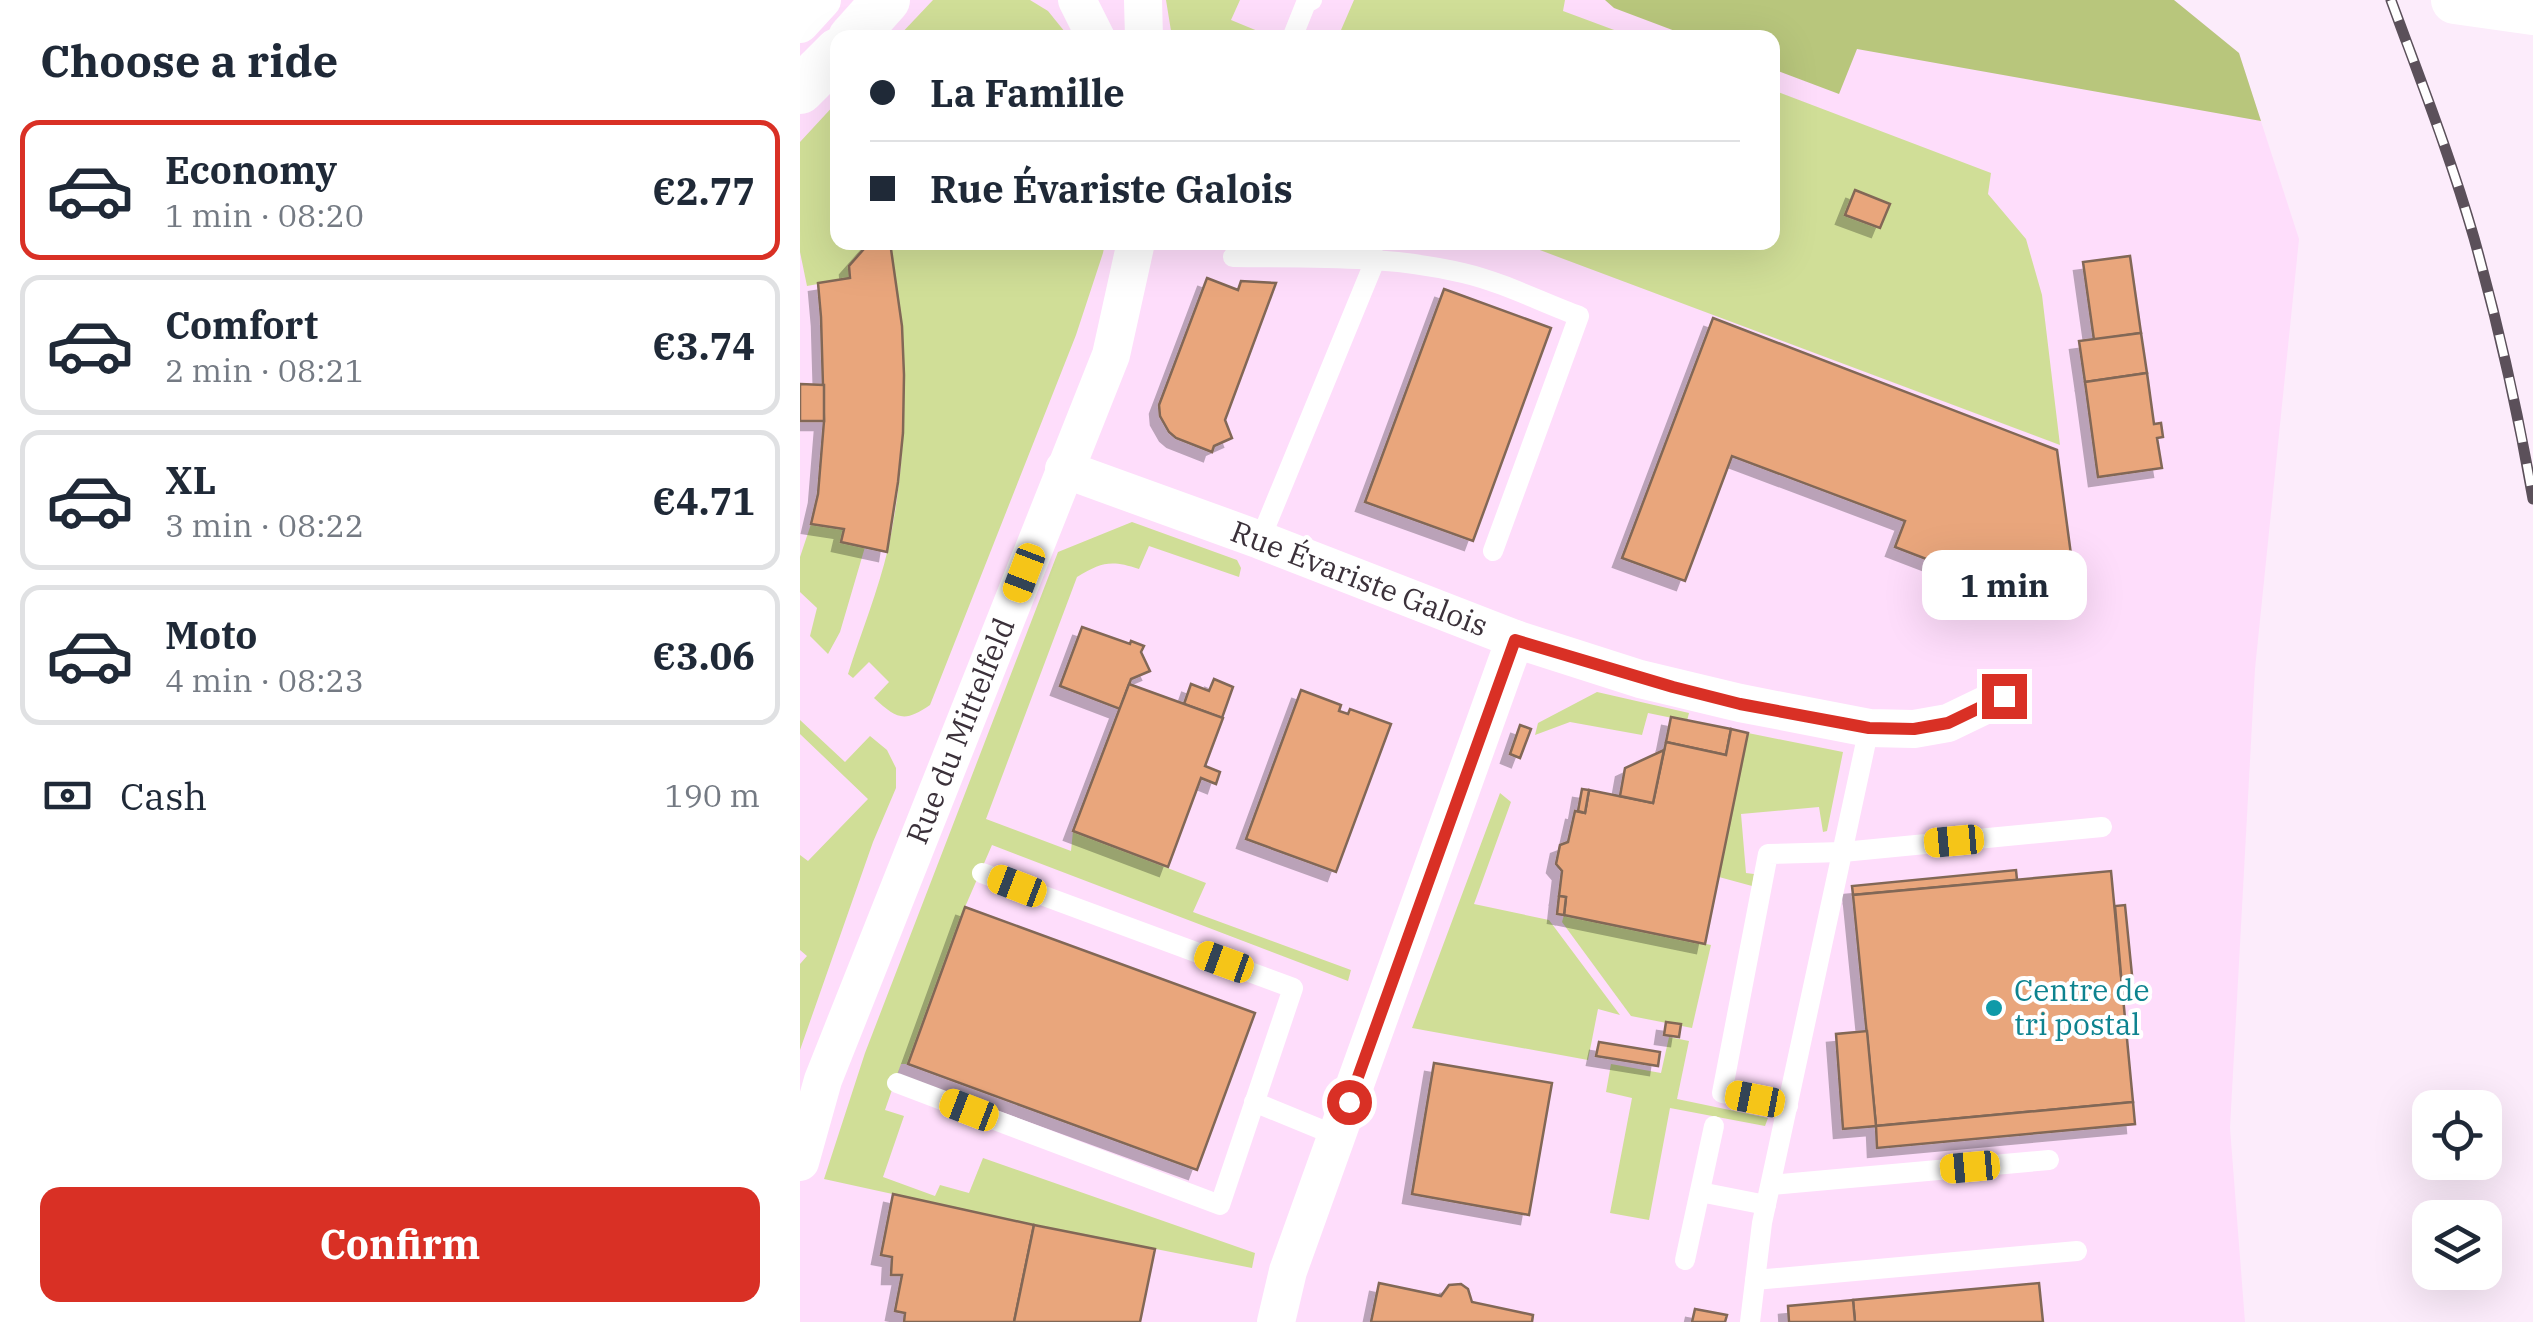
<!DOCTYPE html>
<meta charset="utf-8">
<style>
:root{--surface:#fff;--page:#f2f2f3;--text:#1f2937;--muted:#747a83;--line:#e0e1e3;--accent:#d93025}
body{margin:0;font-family:"IBM Plex Serif",serif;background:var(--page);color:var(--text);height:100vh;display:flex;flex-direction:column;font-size:38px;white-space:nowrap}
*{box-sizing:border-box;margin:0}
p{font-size:32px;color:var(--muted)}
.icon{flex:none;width:55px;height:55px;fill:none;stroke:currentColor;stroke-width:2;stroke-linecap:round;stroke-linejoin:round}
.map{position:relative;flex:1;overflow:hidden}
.side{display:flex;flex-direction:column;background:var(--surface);width:800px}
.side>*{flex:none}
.banner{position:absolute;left:30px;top:30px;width:950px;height:220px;border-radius:20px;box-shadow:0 10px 40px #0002;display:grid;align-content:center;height:220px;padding:0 40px;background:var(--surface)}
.controls{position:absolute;left:1612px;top:1090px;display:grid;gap:20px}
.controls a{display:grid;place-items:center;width:90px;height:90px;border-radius:20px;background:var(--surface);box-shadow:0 10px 40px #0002;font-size:50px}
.end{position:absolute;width:45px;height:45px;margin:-22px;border:12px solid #d93025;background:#fff;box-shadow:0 0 0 5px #fff}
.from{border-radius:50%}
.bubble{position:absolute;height:70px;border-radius:20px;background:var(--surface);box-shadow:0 10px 40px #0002;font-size:32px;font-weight:800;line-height:70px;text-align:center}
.car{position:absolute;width:30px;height:60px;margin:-30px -15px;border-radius:12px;box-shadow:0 0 8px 2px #0007;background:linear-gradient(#f5c518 24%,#345 0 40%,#f5c518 0 76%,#345 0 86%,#f5c518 0)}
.banner b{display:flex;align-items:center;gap:35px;height:95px;font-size:38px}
.banner b+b{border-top:2px solid var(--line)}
.banner i{width:25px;height:25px;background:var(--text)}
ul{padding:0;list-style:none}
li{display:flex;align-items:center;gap:30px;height:140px;margin:0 20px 15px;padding:0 20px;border:5px solid var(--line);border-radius:20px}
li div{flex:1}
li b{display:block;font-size:38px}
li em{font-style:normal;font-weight:800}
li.selected{border-color:var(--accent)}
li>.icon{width:90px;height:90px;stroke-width:1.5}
h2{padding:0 40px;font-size:45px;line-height:120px}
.pay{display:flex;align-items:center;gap:25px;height:110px;padding:0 40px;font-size:38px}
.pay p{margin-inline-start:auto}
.action{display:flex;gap:20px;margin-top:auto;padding:20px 40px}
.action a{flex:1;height:115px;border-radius:20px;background:var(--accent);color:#fff;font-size:40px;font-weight:800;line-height:115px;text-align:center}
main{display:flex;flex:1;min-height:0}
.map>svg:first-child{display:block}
.built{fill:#feddfb;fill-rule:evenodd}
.green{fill:#d0de97}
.forest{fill:#b8c67c}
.building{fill:#e9a67c;stroke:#826757;stroke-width:2.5;filter:url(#shadow)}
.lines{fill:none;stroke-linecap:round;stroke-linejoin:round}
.service{stroke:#fff;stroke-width:20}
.minor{stroke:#fff;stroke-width:38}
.tertiary{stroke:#fff;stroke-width:48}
.rail-casing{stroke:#5b505a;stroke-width:11}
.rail{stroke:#fff;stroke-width:8;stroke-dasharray:22;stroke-linecap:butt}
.route{stroke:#d93025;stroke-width:12}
.culture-dot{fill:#0f9aa8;stroke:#fff;stroke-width:4}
.labels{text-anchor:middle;stroke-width:8;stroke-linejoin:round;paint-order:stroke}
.street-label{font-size:30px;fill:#3b313a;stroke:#fff}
.culture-label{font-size:30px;fill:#0d838f;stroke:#fff;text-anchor:start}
</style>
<main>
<section class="side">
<h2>Choose a ride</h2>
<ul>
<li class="selected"><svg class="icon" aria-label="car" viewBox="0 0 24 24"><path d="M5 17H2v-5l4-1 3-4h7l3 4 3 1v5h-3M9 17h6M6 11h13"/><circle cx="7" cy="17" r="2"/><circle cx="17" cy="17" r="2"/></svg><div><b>Economy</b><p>1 min · 08:20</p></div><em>€2.77</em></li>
<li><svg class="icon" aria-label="car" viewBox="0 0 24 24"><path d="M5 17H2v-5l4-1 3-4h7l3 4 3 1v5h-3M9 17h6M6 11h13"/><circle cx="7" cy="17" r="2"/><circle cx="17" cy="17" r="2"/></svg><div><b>Comfort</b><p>2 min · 08:21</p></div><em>€3.74</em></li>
<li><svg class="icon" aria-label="car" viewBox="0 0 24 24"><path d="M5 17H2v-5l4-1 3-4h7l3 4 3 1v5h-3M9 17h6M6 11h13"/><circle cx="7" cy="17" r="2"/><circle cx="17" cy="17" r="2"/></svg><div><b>XL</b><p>3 min · 08:22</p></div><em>€4.71</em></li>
<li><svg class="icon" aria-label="car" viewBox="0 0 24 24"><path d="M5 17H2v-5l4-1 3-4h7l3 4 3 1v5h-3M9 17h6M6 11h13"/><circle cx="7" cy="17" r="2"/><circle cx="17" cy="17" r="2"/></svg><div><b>Moto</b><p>4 min · 08:23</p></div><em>€3.06</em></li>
</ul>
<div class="pay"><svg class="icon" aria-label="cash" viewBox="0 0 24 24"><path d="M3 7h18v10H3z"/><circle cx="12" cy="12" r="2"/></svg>Cash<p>190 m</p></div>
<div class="action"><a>Confirm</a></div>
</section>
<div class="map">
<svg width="1733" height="1322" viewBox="0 0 1733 1322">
<defs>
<filter id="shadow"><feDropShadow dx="-9" dy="9" stdDeviation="0" flood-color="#0004"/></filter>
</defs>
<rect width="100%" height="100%" fill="#fcecfb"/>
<path class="built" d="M 0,0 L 1374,0 L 1439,53 L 1499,239 L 1455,669 L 1430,1128 L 1445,1322 L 0,1322 ZM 38,38 L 972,38 L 972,242 L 38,242 Z"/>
<g class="green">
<path d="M 133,0 L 230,0 L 248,11 L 269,37 L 98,37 Z"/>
<path d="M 366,0 L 440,0 L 431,20 L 465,34 L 466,37 L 372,37 Z"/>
<path d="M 554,0 L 765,0 L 763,11 L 833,37 L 538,37 Z"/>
<path d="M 973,90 L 1191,173 L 1188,194 L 1226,239 L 1242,295 L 1260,445 L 721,243 L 972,242 Z"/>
<path d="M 37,102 L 38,242 L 70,243 L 49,266 L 50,278 L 7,286 L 0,252 L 0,142 Z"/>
<path d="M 90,243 L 305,243 L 303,253 L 276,335 L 130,705 C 104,723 97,719 74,698 L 89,682 L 69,662 L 53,678 L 48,674 C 61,633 78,591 88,549 C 110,449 108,343 90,243 Z"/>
<path d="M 332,522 L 437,560 L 441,568 L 439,577 L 349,546 L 339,569 C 311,560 302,562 277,577 L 186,819 L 271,851 L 273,831 L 406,883 L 393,912 L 551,970 L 548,981 L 192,845 L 165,907 L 108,1064 L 101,1064 L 85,1110 L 104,1116 L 83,1177 L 135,1196 L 140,1185 L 169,1193 L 183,1158 L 455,1253 L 452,1268 L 234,1225 L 24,1179 L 65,1053 L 258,552 Z"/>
<path d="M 11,524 L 44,529 L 42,542 L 65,547 L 40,632 L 28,654 L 10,636 L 17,608 L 0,592 L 0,557 Z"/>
<path d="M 797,692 L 889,713 L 887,721 L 848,713 L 842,735 L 770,722 L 735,735 L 738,723 Z"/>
<path d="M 0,720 L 45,762 L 70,736 L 87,750 L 96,768 L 96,788 L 73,842 L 0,1050 L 0,964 L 7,956 L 0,950 L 0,855 L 8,861 L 68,799 L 0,734 Z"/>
<path d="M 948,733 L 1043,752 L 1027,831 L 1023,832 L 1019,807 L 941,814 L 946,873 L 954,874 L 952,886 L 919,877 Z"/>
<path d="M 700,793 L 711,802 L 674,904 L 749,920 L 820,1015 L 798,1009 L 788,1060 L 612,1028 Z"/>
<path d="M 764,915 L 911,945 L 892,1028 L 831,1016 L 762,922 Z"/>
<path d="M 869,1037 L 889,1041 L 877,1099 L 968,1118 L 965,1126 L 870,1108 L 849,1220 L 810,1213 L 832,1098 L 806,1092 L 811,1064 L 861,1073 Z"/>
</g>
<path class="forest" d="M 805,0 L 1374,0 L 1439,53 L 1461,121 L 1057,49 L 1039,94 L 973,69 L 972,38 L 891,37 L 814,8 Z"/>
<g class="building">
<path d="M 1055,190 L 1090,204 L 1080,228 L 1045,215 Z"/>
<path d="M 70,242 L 90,242 L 102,326 L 104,375 L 103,433 L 98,482 L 87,552 L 41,542 L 44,529 L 11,524 L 18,494 L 24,421 L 21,317 L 18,283 L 50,278 L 49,266 Z"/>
<path d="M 1330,256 L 1341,333 L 1294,340 L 1283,262 Z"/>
<path d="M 407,278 L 438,290 L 441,281 L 476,283 L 425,420 L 432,438 L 414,446 L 412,452 L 376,438 L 369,432 L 360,416 L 359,405 Z"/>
<path d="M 644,289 L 751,328 L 673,541 L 565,502 Z"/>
<path d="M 913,318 L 1257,450 L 1272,562 L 1173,577 L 1095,547 L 1105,521 L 932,456 L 885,581 L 822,558 Z"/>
<path d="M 1341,333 L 1347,373 L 1285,382 L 1279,341 Z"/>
<path d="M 1347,373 L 1354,424 L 1361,423 L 1363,437 L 1357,438 L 1362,468 L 1298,477 L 1285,382 Z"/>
<path d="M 0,384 L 24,385 L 24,421 L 0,421 Z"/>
<path d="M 282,627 L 330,644 L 331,641 L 344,646 L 341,652 L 350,671 L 331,679 L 320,709 L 260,686 Z"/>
<path d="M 414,679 L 433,687 L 422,718 L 384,704 L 391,684 L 409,691 Z"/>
<path d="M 329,684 L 423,718 L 405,766 L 420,772 L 416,784 L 401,778 L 368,867 L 273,831 Z"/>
<path d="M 501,690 L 541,705 L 539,711 L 548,714 L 550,709 L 591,724 L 536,872 L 446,839 Z"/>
<path d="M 871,717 L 931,729 L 926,755 L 866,742 Z"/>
<path d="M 720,725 L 731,729 L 720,758 L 710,754 Z"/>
<path d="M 931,729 L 948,733 L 905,944 L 764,915 L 766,897 L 759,896 L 762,871 L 756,864 L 760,845 L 768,842 L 775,811 L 785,813 L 789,790 L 853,803 L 866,742 L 926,755 Z"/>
<path d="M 864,750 L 853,803 L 820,796 L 825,768 Z"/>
<path d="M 782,789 L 789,790 L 785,813 L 778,811 Z"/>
<path d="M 1216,870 L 1217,880 L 1053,895 L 1052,886 Z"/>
<path d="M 1311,871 L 1333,1102 L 1076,1126 L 1053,895 Z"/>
<path d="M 759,896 L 766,897 L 764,915 L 757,914 Z"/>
<path d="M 1325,905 L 1333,985 L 1322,986 L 1315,906 Z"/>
<path d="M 165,907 L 455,1013 L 397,1170 L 108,1064 Z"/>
<path d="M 866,1022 L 881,1024 L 879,1037 L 864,1035 Z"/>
<path d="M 1067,1031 L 1076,1126 L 1043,1129 L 1036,1034 Z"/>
<path d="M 799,1042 L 860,1052 L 858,1066 L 796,1056 Z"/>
<path d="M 634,1063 L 752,1083 L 729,1215 L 612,1194 Z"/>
<path d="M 1333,1102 L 1335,1124 L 1077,1148 L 1076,1126 Z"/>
<path d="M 93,1194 L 234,1225 L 214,1322 L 104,1322 L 105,1313 L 95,1311 L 102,1275 L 91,1275 L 92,1257 L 81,1255 Z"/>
<path d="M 234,1225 L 355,1249 L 340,1322 L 214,1322 Z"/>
<path d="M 579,1283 L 641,1296 L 649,1285 L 661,1284 L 668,1289 L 672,1302 L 733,1315 L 732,1322 L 571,1322 Z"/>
<path d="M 1239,1283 L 1243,1322 L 1055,1322 L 1053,1300 Z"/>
<path d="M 1053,1300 L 1055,1322 L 989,1322 L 988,1306 Z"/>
<path d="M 895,1309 L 927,1315 L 925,1322 L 892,1322 Z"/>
</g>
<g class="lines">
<g class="service">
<path d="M 492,38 L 506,3 L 512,0"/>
<path d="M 433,257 C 510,258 587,255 663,273 C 702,282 741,302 779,316 L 693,551"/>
<path d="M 460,540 L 576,258"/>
<path d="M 97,1083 L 420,1205 L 493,988 L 182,873"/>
<path d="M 454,1102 L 537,1136"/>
<path d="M 988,1106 L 922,1093 L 968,854 L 1043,852 L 1302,827"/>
<path d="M 971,1185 L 1249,1160"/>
<path d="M 900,1192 L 966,1205"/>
<path d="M 885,1260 L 914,1126"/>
<path d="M 955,1280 L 1277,1251"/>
<path d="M 950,1322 L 962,1223 L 1069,728"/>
</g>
<g class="minor">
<path d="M 277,0 L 296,38"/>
<path d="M 343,0 L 344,38"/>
<path d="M 0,24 L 22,0"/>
<path d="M 264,469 L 460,540 L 715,639 L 840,679 L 940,703 L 1069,728 L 1114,729 L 1148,723 L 1204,696"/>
<path d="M 0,1162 L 23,1080 L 311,355 L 336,242"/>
<path d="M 476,1322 L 488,1271 L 715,639"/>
</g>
<g class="tertiary">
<path d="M 1655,0 L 1733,11"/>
<path d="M 52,38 L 86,0"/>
<path d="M 0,90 L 38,52"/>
</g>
<defs>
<path id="rail" d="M 1591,0 C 1620,79 1651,158 1674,238 C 1698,324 1718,412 1733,499"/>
</defs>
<use href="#rail" class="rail-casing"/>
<use href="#rail" class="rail"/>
</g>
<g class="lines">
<path class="route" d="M 549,1102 L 715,640 L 873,687 L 940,704 L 1069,728 L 1114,729 L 1148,723 L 1204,696"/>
</g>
<circle class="culture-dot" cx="1194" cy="1008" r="10"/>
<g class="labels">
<g class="street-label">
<text transform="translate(559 579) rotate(21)" y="10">Rue Évariste Galois</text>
<text transform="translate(161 731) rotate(-68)" y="10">Rue du Mittelfeld</text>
</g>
<g class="culture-label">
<text x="1214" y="1001">Centre de<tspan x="1214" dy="34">tri postal</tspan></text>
</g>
</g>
</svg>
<div class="controls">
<a><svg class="icon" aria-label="locate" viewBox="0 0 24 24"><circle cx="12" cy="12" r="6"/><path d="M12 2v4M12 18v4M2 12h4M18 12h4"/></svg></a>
<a><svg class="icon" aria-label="layers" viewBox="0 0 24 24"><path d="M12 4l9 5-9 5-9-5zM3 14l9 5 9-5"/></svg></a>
</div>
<i class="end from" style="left:549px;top:1102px"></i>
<i class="end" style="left:1204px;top:696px"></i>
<div class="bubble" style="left:1122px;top:550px;width:165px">1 min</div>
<i class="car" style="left:224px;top:573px;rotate:201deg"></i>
<i class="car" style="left:1154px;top:841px;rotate:265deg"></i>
<i class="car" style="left:217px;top:886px;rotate:291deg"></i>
<i class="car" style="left:424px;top:962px;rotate:290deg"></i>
<i class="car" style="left:955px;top:1099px;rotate:281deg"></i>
<i class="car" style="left:169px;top:1110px;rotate:291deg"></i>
<i class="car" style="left:1170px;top:1167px;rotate:265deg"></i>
<div class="banner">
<b><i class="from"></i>La Famille</b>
<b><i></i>Rue Évariste Galois</b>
</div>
</div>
</main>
